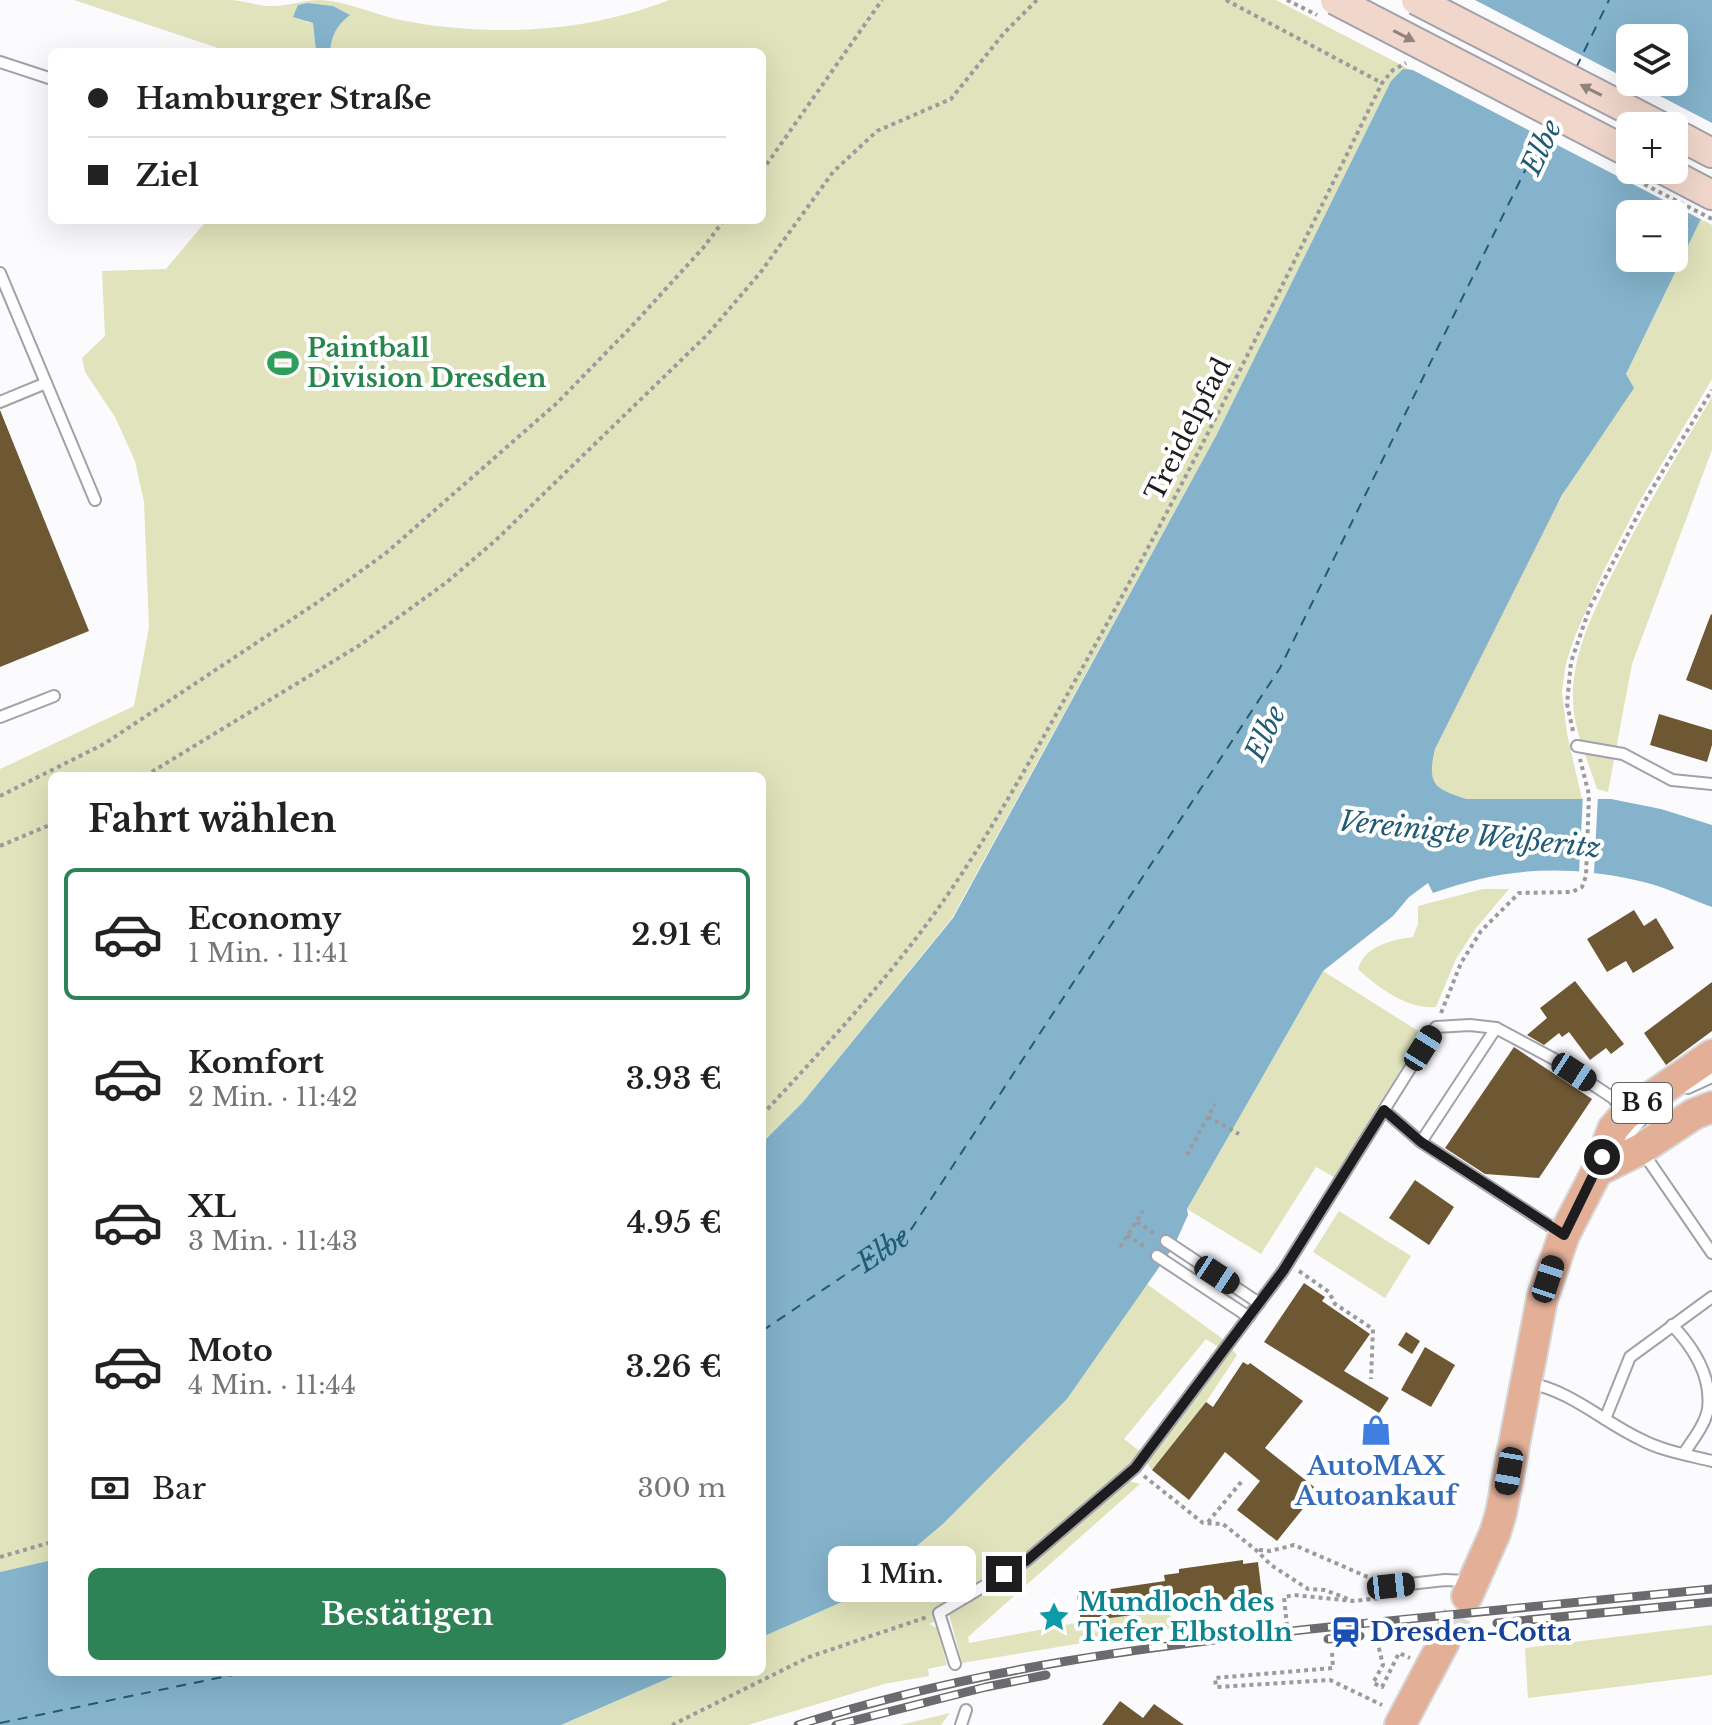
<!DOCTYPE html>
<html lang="de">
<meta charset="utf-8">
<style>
:root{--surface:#fff;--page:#f6f6f6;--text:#222;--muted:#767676;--line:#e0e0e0;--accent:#2d8356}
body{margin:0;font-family:"Libre Baskerville",serif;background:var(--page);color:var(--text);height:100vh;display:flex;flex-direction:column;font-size:30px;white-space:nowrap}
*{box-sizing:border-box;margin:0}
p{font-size:26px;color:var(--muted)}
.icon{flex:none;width:44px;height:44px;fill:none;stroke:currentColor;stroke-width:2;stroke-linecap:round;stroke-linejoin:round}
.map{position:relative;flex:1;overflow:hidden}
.side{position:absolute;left:48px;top:772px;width:718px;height:904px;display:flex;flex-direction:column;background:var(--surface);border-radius:12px;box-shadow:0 8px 32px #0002}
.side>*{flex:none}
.guide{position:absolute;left:48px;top:48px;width:718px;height:176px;border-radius:12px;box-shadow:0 8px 32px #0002;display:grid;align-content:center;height:176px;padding:0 40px;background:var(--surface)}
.buttons{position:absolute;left:1616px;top:24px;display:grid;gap:16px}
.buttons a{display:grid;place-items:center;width:72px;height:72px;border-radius:12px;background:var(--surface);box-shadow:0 8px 32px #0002;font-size:40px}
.end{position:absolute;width:36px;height:36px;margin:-18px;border:10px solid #1d1d20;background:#fff;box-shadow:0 0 0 4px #fff}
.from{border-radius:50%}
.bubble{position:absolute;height:56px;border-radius:12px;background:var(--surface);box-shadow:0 8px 32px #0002;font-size:26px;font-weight:600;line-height:56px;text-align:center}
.car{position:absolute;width:24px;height:48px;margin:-24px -12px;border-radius:10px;box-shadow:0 0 6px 2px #0007;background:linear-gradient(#222 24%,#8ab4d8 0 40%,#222 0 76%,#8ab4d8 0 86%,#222 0)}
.guide b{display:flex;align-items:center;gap:28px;height:76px;font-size:30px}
.guide b+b{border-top:2px solid var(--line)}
.guide i{width:20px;height:20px;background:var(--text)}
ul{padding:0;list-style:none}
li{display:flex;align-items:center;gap:24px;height:132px;margin:0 16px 12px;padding:0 24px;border:4px solid transparent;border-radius:12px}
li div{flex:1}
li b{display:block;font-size:30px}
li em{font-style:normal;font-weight:600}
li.on{border-color:var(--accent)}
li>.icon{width:72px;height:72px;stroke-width:1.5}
h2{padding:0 40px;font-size:36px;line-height:96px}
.pay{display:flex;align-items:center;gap:20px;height:88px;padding:0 40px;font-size:30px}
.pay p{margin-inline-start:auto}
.cta{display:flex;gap:16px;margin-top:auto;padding:16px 40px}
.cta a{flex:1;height:92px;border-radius:12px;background:var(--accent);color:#fff;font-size:32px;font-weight:600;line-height:92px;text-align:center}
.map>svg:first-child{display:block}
.green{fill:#e0e3bb}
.water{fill:#84b3cb;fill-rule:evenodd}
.pier{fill:#fbfbfe;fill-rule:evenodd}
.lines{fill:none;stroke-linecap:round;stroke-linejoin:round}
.ferry{stroke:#215b74;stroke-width:2;stroke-dasharray:10 8;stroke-linecap:butt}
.building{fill:#6e5733}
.primary-tunnel{stroke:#dadadd;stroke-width:30;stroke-dasharray:30 15;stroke-linecap:butt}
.lane-casing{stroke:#a1a2a9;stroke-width:14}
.secondary-casing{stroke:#a1a2a9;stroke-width:32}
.primary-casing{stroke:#d6d6d7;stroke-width:34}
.path{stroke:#9b9b9e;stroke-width:4;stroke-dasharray:4 4;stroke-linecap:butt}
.lane{stroke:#fff;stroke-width:10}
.secondary{stroke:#f1d7cb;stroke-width:28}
.primary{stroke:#e3af97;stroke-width:30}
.rail-casing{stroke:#6b6b6e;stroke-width:9}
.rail{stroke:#fff;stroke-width:6;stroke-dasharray:18;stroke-linecap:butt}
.secondary-bridge-casing{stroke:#a1a2a9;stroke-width:32;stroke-linecap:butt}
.path-bridge{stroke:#9b9b9e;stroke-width:4;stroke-dasharray:4 4;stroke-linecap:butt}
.secondary-bridge{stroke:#f1d7cb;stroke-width:28}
.oneway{fill:#92837e}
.route{stroke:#1d1d20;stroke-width:10}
.labels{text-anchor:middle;stroke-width:8;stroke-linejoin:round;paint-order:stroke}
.shield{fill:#fff;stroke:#616163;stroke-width:2}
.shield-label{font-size:24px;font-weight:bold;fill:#1d1d20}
.leisure-label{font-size:26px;font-weight:bold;fill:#27864d;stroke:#fff;text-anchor:start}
.street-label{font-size:26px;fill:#1d1d20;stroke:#fff}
.shop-label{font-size:26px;font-weight:bold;fill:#366cbe;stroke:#fff}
.culture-label{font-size:26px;font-weight:bold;fill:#0d838f;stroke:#fff;text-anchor:start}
.transit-label{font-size:26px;font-weight:bold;fill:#164399;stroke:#fff;text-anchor:start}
.water-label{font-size:28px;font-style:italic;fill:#215b74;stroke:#fff}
</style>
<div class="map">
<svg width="1712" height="1725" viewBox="0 0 1712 1725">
<rect width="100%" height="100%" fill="#fbfbfe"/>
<g class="green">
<path d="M 74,0 C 125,0 181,0 232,0 C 246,1 260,7 275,6 C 292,5 304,0 322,0 C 350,2 378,16 405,21 C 493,37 585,33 669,0 L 1276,0 L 1413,71 L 1391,81 L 1217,434 L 952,918 L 803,1102 L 762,1143 L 762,776 L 52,776 L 52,1560 L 0,1572 L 0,769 L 134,706 L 149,627 L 144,502 L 135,461 L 115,417 L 85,372 L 82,358 L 105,336 L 102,271 L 166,269 L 207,220 L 762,220 L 762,52 L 330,52 C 332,35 336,26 349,15 L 333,6 L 308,3 L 306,22 L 313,23 L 316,52 L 230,52 Z"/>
<path d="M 1701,219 L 1712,225 L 1712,379 L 1638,504 L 1604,570 L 1575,636 L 1566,663 L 1562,691 L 1567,734 L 1582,799 L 1467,799 L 1445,793 L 1435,783 L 1430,772 L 1435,749 L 1552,514 L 1627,380 L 1626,374 Z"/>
<path d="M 1712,397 L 1712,450 L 1632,664 L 1608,792 L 1597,789 C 1588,760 1574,732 1573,701 C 1571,650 1599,601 1621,557 C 1649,502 1680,450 1712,397 Z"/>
<path d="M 1483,889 L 1509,889 L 1476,928 L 1456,959 L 1436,1007 C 1408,1010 1377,987 1358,969 C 1364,946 1392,940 1413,937 L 1418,924 L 1418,906 Z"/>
<path d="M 1323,971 L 1423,1034 L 1334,1177 L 1316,1167 L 1261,1254 L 1187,1209 Z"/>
<path d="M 1339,1211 L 1411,1256 L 1385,1298 L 1313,1252 Z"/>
<path d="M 1147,1284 L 1223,1339 L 1218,1347 L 1206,1339 L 1124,1439 L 1141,1452 L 1129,1469 L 1129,1481 L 1140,1484 L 968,1637 L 969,1643 L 1081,1622 L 1169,1610 L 1173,1628 L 962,1663 L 949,1614 L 929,1624 L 937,1628 L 947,1665 L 928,1669 L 929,1676 L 884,1684 L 748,1725 L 561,1725 L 683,1672 L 762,1672 L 762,1637 L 858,1595 L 943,1524 L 1067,1399 Z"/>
<path d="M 1231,1348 L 1237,1355 L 1206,1402 L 1152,1470 L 1147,1463 Z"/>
<path d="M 1712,1625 L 1712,1675 L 1528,1698 L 1525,1648 Z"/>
<path d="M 950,1713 L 941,1725 L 900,1725 Z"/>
</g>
<g class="water">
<path d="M 1450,0 L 1712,0 L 1712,189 L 1701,219 L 1626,374 L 1634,388 L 1562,495 L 1435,749 C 1427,783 1433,789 1467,799 L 1611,799 L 1661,809 L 1712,825 L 1712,907 C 1687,898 1661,885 1635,880 C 1563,864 1502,868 1433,893 L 1428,883 L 1409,897 L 1393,916 L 1323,971 L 1187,1209 L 1188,1215 L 1174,1246 L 1067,1399 L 943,1524 L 858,1595 L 762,1637 L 762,1143 L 803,1102 L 953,918 L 1217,434 L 1391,81 L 1403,69 L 1413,70 ZM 1630,38 L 1674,38 L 1674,82 L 1630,82 ZM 1630,126 L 1674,126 L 1674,170 L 1630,170 ZM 1630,214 L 1674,214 L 1674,258 L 1630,258 Z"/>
<path d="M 308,3 L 333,6 L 350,15 C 336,26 332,35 330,52 L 316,52 L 313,23 L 293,17 L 298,5 Z"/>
<path d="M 52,1560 L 52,1672 L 683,1672 L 561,1725 L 0,1725 L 0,1572 Z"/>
</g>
<g class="pier">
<path d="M 1445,0 L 1475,0 L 1712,123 L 1712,201 L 1704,221 L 1403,65 L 1410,66 ZM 1630,126 L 1674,126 L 1674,170 L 1630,170 Z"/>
<path d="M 1583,795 L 1598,795 L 1594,873 L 1579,873 Z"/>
</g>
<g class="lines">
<g class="ferry">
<path d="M 1576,68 L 1609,0"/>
<path id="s1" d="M 762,1331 L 910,1231 L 1280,668 L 1548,124"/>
<path d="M 0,1723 L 247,1672"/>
</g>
</g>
<g class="building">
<path d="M 0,410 L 89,631 L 0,667 Z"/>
<path d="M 1711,614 L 1712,615 L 1712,690 L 1686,680 Z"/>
<path d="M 1659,714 L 1712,730 L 1712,745 L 1707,762 L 1650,745 Z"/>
<path d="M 1634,910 L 1644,926 L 1656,918 L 1674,948 L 1633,973 L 1626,961 L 1607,972 L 1587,939 Z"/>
<path d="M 1575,981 L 1624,1044 L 1611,1054 L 1606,1048 L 1590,1060 L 1569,1032 L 1562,1037 L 1559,1033 L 1544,1045 L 1527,1035 L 1547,1018 L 1540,1008 Z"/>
<path d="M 1712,982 L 1712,1031 L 1666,1065 L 1644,1033 Z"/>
<path d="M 1514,1047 L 1592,1099 L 1539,1178 L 1485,1174 L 1445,1148 Z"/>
<path d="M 1415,1180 L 1454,1207 L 1429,1245 L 1389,1218 Z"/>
<path d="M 1304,1283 L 1325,1297 L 1322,1301 L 1370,1334 L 1344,1371 L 1389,1398 L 1379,1413 L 1264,1342 Z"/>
<path d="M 1406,1332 L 1420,1341 L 1412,1354 L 1398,1345 Z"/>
<path d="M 1425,1347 L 1455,1365 L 1431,1407 L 1401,1390 Z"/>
<path d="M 1243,1362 L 1248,1365 L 1250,1363 L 1303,1401 L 1265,1448 L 1318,1490 L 1277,1541 L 1237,1510 L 1260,1481 L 1225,1452 L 1189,1500 L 1152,1470 L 1206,1402 L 1213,1407 Z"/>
<path d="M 1243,1560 L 1243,1564 L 1258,1562 L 1262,1595 L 1184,1605 L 1169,1608 L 1169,1610 L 1081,1622 L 1077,1594 L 1165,1581 L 1164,1575 L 1179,1573 L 1179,1569 Z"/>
<path d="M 1120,1701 L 1143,1718 L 1154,1704 L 1184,1725 L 1102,1725 Z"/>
</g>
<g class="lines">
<path class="primary-tunnel" d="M 1444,1642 L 1467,1596"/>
<defs>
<g id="lane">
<path d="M 0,62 L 52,79"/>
<path d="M 0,273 L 95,500"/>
<path d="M 0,402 L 46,383"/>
<path d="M 0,717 L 54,696"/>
<path d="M 1577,746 L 1623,754 L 1672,780 L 1712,784"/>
<path d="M 1496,1028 L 1421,1142 L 1562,1234"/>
<path d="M 1688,1088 L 1712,1077"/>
<path d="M 1384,1110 L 1421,1142"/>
<path d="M 1619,1146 L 1645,1116"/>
<path d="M 1642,1151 L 1712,1253"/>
<path d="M 1166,1241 L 1259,1303"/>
<path d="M 1157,1256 L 1249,1317"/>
<path d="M 1672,1325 C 1693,1347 1712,1376 1708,1409 C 1705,1425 1692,1441 1684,1453"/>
<path d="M 1528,1383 C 1570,1390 1602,1421 1640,1439 C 1662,1451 1688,1455 1712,1461"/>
<path d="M 1605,1419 L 1630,1357 L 1712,1297"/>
<path d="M 1391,1586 L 1445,1580 L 1468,1581"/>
<path d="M 955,1664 L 939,1613 L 1026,1561 L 1135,1468 L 1283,1271 L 1436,1027 L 1470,1025 L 1496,1028 L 1554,1059 L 1613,1098 L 1624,1112"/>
<path d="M 961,1725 L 966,1710"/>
</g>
<g id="secondary">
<path d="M 1674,133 L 1712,153"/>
<path d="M 1664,170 L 1712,195"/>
</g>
<g id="primary">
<path d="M 1597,1171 L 1641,1149 L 1694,1114 L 1712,1107"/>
<path d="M 1467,1596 L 1495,1533 L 1501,1513 L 1542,1299 L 1564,1235 L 1597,1171 L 1613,1129 L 1625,1115 L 1712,1055"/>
<path d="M 1400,1725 L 1444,1642"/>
</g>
</defs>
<use href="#lane" class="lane-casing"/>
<use href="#secondary" class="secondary-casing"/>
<use href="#primary" class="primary-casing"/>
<g class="path">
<path d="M 1226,0 L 1382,83"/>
<path d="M 762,171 L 882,0"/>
<path d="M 1573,731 L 1567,704 L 1571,662 L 1590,607 L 1646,499 L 1712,390"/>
<path d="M 145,776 L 360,645 L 447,582 L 496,540 L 707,335 L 760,273 L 833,172 L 877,131 L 951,99 L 1004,33 L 1037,0"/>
<path d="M 0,796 L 104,744 L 318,602 L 386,553 L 557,403 L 632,326 L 703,248 L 724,220"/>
<path d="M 0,846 L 52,824"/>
<path d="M 1441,1013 L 1461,963 L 1481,931 L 1519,893 L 1572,892 L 1582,887 L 1586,876 L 1589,795 L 1580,759"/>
<path d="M 762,1115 C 813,1060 864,1005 910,946 C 971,869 1023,773 1071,688 C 1183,491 1282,286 1382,83 L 1393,70 L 1406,63"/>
<path d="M 1208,1117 L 1239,1134"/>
<path d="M 1187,1155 L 1215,1104"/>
<path d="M 1137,1222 L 1155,1234"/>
<path d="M 1127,1235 L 1145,1247"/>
<path d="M 1120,1247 L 1143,1211"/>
<path d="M 1299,1271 L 1329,1292 L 1335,1304 L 1373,1329 L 1371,1379"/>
<path d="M 1144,1476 L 1203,1523 L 1223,1524 L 1256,1550 L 1271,1565 L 1308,1589 L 1325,1590 L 1353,1601"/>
<path d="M 1208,1522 L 1242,1481"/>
<path d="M 1259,1550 L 1270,1551 L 1294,1545 L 1377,1581"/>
<path d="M 0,1557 L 52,1542"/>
<path d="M 1287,1626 L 1284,1597 L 1294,1595 L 1353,1601 L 1381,1598"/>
<path d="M 1377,1640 L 1383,1665 L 1373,1683 L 1382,1687 L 1399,1653 L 1410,1658"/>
<path d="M 1332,1653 L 1333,1668 L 1215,1678 L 1216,1687 L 1330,1680 L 1382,1705"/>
<path d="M 672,1725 L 809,1657 L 927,1617"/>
</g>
<use href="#lane" class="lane"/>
<use href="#secondary" class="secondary"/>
<use href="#primary" class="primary"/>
<defs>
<g id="rail">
<path d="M 1497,1623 L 1712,1602"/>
<path d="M 1328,1639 L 1360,1636"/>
<path d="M 798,1725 C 975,1668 1154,1645 1339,1626 C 1463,1613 1587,1601 1712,1589"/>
<path d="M 836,1725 L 986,1687 L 1046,1675"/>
</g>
</defs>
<use href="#rail" class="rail-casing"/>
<use href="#rail" class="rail"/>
<defs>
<g id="secondary-bridge">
<path d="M 1335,0 L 1630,153"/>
<path d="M 1416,0 L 1660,126"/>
</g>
</defs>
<use href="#secondary-bridge" class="secondary-bridge-casing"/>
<g class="path-bridge">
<path d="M 1287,0 L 1317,15"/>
<path d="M 1630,177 L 1712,219"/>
</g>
<use href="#secondary-bridge" class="secondary-bridge"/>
</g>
<defs><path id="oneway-solid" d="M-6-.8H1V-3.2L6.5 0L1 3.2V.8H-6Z" transform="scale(2)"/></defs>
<g class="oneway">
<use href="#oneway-solid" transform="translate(1404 36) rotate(27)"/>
<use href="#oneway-solid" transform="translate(1591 90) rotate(-153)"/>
</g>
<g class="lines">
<path class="route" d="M 1004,1574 L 1026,1561 L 1135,1468 L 1283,1271 L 1384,1110 L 1421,1142 L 1564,1235 L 1602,1157"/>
</g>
<defs>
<symbol id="stadium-bare" viewBox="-9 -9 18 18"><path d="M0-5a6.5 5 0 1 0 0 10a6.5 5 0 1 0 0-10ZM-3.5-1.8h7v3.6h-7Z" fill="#2e9e5b" stroke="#fff" stroke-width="2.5" paint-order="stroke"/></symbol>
<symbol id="shop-bare" viewBox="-9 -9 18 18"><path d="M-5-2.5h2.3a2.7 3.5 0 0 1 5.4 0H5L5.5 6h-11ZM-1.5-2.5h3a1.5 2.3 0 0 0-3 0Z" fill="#3f7fe0" stroke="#fff" stroke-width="2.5" paint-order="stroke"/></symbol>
<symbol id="sight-bare" viewBox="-9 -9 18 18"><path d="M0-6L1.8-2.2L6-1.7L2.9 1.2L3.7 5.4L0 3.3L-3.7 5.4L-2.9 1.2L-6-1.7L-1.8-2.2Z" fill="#0f9aa8" stroke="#fff" stroke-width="2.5" paint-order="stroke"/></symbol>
<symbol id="station-bare" viewBox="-9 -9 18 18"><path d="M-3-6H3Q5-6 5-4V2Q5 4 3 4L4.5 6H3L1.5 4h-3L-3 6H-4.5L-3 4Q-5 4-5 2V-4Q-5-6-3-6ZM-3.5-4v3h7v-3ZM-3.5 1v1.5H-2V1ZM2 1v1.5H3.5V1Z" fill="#1a4fb4" stroke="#fff" stroke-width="2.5" paint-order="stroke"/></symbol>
</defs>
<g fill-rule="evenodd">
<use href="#stadium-bare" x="261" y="341" width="44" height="44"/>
<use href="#shop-bare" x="1354" y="1408" width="44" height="44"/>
<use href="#sight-bare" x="1032" y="1595" width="44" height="44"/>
<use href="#station-bare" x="1324" y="1610" width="44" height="44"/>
</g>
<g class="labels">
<rect class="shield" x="1612" y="1083" width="60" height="40" rx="6"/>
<g class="shield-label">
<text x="1642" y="1111">B 6</text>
</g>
<g class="leisure-label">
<text x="307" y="357">Paintball<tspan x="307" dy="30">Division Dresden</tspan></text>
</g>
<g class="street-label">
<text transform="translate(1188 429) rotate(-63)" y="9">Treidelpfad</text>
</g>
<g class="shop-label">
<text x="1376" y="1475">AutoMAX<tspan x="1376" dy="30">Autoankauf</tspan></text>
</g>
<g class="culture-label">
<text x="1078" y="1611">Mundloch des<tspan x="1078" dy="30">Tiefer Elbstolln</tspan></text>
</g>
<g class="transit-label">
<text x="1370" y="1641">Dresden-Cotta</text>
</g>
<g class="water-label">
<text transform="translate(1541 147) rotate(-65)" y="10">Elbe</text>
<text transform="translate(1265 733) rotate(-65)" y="10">Elbe</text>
<text transform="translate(1470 834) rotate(6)" y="10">Vereinigte Weißeritz</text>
<text dy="10" stroke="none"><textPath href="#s1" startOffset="146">Elbe</textPath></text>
</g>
</g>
</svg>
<div class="buttons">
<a><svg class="icon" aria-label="layers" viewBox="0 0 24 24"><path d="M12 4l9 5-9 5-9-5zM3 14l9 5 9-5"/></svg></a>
<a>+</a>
<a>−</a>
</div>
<i class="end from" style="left:1602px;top:1157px"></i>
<i class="end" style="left:1004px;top:1574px"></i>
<div class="bubble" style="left:828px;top:1546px;width:148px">1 Min.</div>
<i class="car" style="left:1423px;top:1048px;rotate:32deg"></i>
<i class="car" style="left:1574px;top:1072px;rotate:123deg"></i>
<i class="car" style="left:1217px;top:1275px;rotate:123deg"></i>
<i class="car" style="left:1548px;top:1279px;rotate:18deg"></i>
<i class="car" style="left:1509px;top:1471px;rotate:190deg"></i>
<i class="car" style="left:1391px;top:1586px;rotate:84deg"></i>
<div class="guide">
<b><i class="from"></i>Hamburger Straße</b>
<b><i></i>Ziel</b>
</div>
<section class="side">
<h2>Fahrt wählen</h2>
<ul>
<li class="on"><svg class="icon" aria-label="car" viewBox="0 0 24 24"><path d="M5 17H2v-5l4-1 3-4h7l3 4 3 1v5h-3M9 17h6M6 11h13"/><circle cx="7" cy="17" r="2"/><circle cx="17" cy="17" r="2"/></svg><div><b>Economy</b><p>1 Min. · 11:41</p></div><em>2.91 €</em></li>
<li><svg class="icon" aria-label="car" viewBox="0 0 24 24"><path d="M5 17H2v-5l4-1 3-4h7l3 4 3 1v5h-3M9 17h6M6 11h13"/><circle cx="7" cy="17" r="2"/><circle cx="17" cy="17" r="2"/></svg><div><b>Komfort</b><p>2 Min. · 11:42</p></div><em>3.93 €</em></li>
<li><svg class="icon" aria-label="car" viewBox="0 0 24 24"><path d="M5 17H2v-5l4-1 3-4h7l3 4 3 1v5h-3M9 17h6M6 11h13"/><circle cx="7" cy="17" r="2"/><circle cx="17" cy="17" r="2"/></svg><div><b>XL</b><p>3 Min. · 11:43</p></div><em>4.95 €</em></li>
<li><svg class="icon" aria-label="car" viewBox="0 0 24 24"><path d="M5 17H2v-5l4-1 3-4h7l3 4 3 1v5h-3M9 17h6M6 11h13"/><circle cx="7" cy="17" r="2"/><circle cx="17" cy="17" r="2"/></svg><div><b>Moto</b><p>4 Min. · 11:44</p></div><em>3.26 €</em></li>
</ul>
<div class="pay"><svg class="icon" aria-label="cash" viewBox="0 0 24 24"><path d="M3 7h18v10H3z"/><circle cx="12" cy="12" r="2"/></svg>Bar<p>300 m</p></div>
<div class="cta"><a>Bestätigen</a></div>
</section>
</div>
